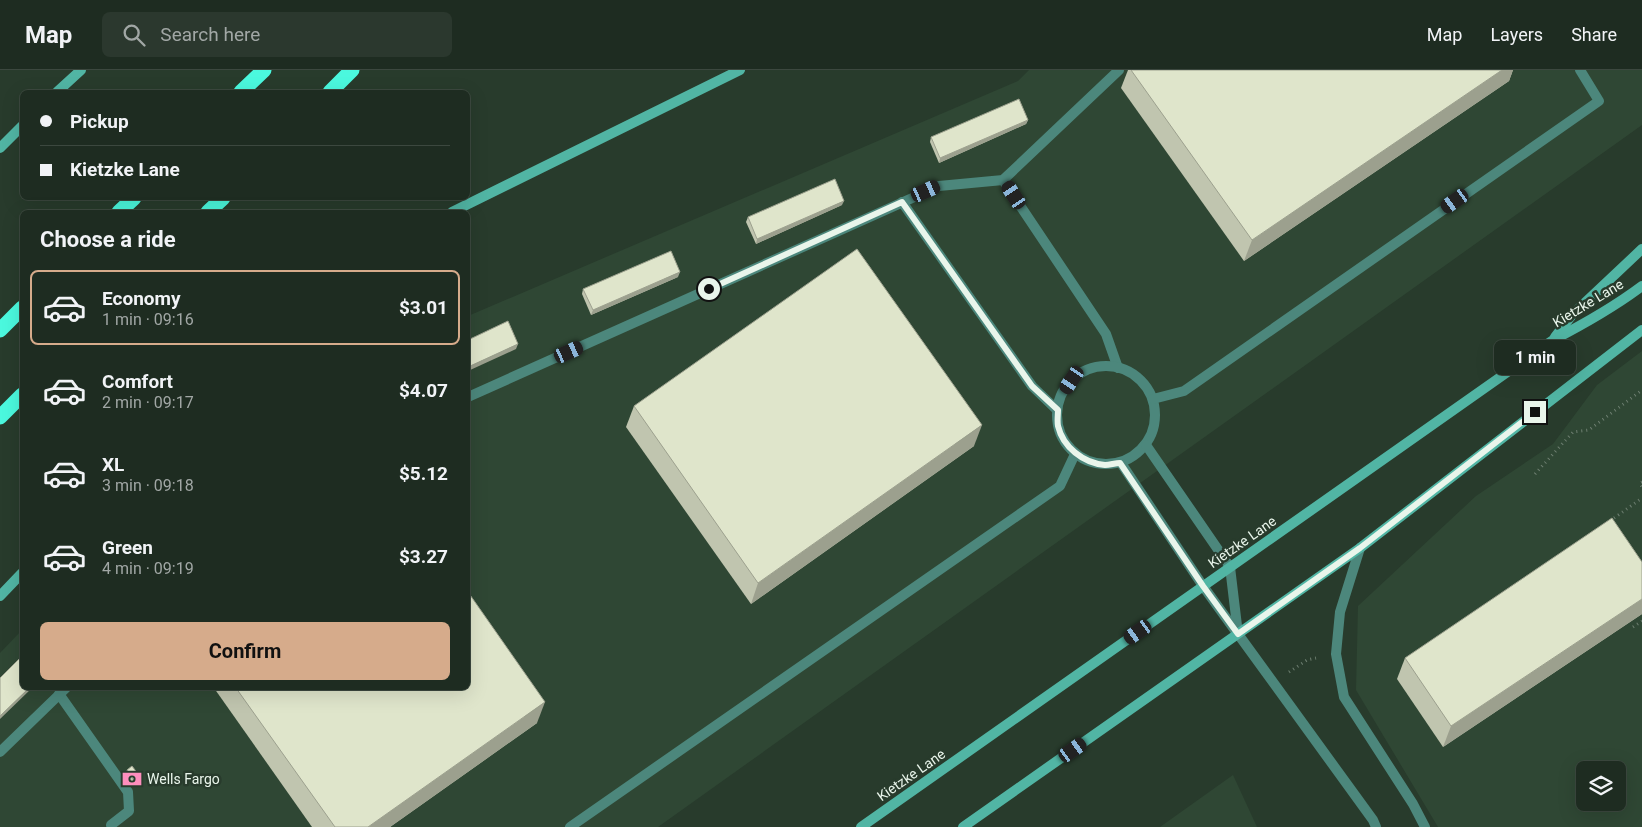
<!DOCTYPE html>
<meta charset="utf-8">
<style>
:root{--surface:#1e2c21;--page:#2b382e;--text:#f1f3f6;--muted:#a1a7a5;--line:#3c483f;--accent:#d6ab8b}
body{margin:0;font-family:Roboto,sans-serif;background:var(--page);color:var(--text);height:100vh;display:flex;flex-direction:column;font-size:19px;white-space:nowrap}
*{box-sizing:border-box;margin:0}
p{font-size:16px;color:var(--muted)}
.icon{flex:none;width:28px;height:28px;fill:none;stroke:currentColor;stroke-width:2;stroke-linecap:round;stroke-linejoin:round}
.map{position:relative;flex:1;overflow:hidden}
.panel{position:absolute;left:20px;top:140px;width:450px;height:480px;display:flex;flex-direction:column;background:var(--surface);border-radius:8px;box-shadow:0 5px 20px #0002,0 0 0 1px var(--line)}
.panel>*{flex:none}
.banner{position:absolute;left:20px;top:20px;width:450px;height:110px;border-radius:8px;box-shadow:0 5px 20px #0002,0 0 0 1px var(--line);display:grid;align-content:center;height:110px;padding:0 20px;background:var(--surface)}
.tools{position:absolute;left:1576px;top:691px;display:grid;gap:10px}
.tools a{display:grid;place-items:center;width:50px;height:50px;border-radius:8px;background:var(--surface);box-shadow:0 5px 20px #0002,0 0 0 1px var(--line);font-size:25px}
.end{position:absolute;width:22px;height:22px;margin:-11px;border:6px solid #e9f5eb;background:#111;box-shadow:0 0 0 2px #111}
.from{border-radius:50%}
.bubble{position:absolute;height:35px;border-radius:8px;background:var(--surface);box-shadow:0 5px 20px #0002,0 0 0 1px var(--line);font-size:16px;font-weight:700;line-height:35px;text-align:center}
.car{position:absolute;width:15px;height:30px;margin:-15px -8px;border-radius:6px;box-shadow:0 0 4px 1px #0007;background:linear-gradient(#222 24%,#8ab4d8 0 40%,#222 0 76%,#8ab4d8 0 86%,#222 0)}
.banner b{display:flex;align-items:center;gap:18px;height:48px;font-size:19px}
.banner b+b{border-top:1px solid var(--line)}
.banner i{width:12px;height:12px;background:var(--text)}
ul{padding:0;list-style:none}
li{display:flex;align-items:center;gap:15px;height:75px;margin:0 10px 8px;padding:0 10px;border:2px solid transparent;border-radius:8px}
li div{flex:1}
li b{display:block;font-size:19px}
li em{font-style:normal;font-weight:700}
li.active{border-color:var(--accent)}
li>.icon{width:45px;height:45px;stroke-width:1.5}
h2{padding:0 20px;font-size:22px;line-height:60px}
.primary-button{display:flex;gap:10px;margin-top:auto;padding:10px 20px}
.primary-button a{flex:1;height:58px;border-radius:8px;background:var(--accent);color:#111;font-size:20px;font-weight:700;line-height:58px;text-align:center}
header{display:flex;align-items:center;gap:30px;box-sizing:border-box;height:70px;padding:0 25px;background:var(--surface);border-bottom:1px solid var(--line)}
header strong{font-size:24px}
nav{display:flex;gap:28px;margin-inline-start:auto;font-size:18px}
.search{width:350px;height:45px;background:var(--page);display:flex;align-items:center;gap:12px;box-sizing:border-box;padding:0 18px;border-radius:8px;color:var(--muted);font-size:19px}
.map>svg:first-child{display:block}
.built{fill:#2f4734;fill-rule:evenodd}
.lines{fill:none;stroke-linecap:round;stroke-linejoin:round}
.path{stroke:#6e7f71;stroke-width:3;stroke-dasharray:1 4;stroke-linecap:butt}
.lane{stroke:#4c877c;stroke-width:10}
.street{stroke:#4c877c;stroke-width:10}
.secondary{stroke:#51b5a4;stroke-width:10}
.highway{stroke:#4bf8de;stroke-width:15}
.wall{fill:#c0c5af}
.shaded-wall{fill:#9ca08e}
.building{fill:#dfe5cb;stroke:#9ca08e}
.route{stroke:#e9f5eb;stroke-width:6}
.labels{text-anchor:middle;stroke-width:5;stroke-linejoin:round;paint-order:stroke}
.street-label{font-size:14px;fill:#e9f5eb;stroke:#283b2c}
.poi-label{font-size:14px;fill:#e9f5eb;stroke:#283b2c;text-anchor:start}
</style>
<header>
<strong>Map</strong>
<div class="search"><svg class="icon" aria-label="search" viewBox="0 0 24 24"><circle cx="10" cy="10" r="6"/><path d="M15 15l6 6"/></svg>Search here</div>
<nav><a>Map</a><a>Layers</a><a>Share</a></nav>
</header>
<div class="map">
<svg width="1642" height="757" viewBox="0 0 1642 757">
<rect width="100%" height="100%" fill="#283b2c"/>
<g class="built">
<path d="M 1029,0 L 1642,0 L 1642,55 L 658,757 L 0,757 L 0,583 L 22,560 L 22,618 L 468,618 L 468,246 L 1018,11 Z"/>
<path d="M 1642,281 L 1642,757 L 1438,757 L 1356,620 L 1358,536 L 1476,426 L 1553,374 L 1597,315 ZM 1585,700 L 1618,700 L 1618,732 L 1585,732 Z"/>
<path d="M 1233,705 L 1257,757 L 1160,757 Z"/>
</g>
<g class="lines">
<g class="path">
<path d="M 1535,404 L 1573,362 L 1589,360 L 1642,320"/>
<path d="M 1642,412 L 1640,413 L 1642,417"/>
<path d="M 1610,451 L 1642,428"/>
<path d="M 1633,557 L 1642,551"/>
<path d="M 1289,602 L 1307,590 L 1316,588"/>
</g>
<g class="lane">
<path d="M 1003,110 L 1106,264 L 1118,298"/>
<path d="M 902,132 L 1032,316 L 1057,340"/>
<circle cx="1106" cy="345" r="49"/>
<path d="M 468,327 L 939,116 L 1003,110 L 1119,0"/>
<path d="M 1153,329 L 1184,321 L 1599,31 L 1580,0"/>
<path d="M 1146,375 L 1230,497 L 1238,564"/>
<path d="M 1121,393 L 1203,516 L 1237,563"/>
<path d="M 59,624 L 128,722 L 129,741 L 111,755"/>
<path d="M 0,682 L 66,618"/>
<path d="M 570,757 L 1060,416 L 1075,384"/>
</g>
<g class="street">
<path d="M 1360,478 L 1340,542 L 1336,584 L 1344,627 L 1413,734 L 1425,757"/>
<path d="M 1238,564 L 1373,750 L 1376,757"/>
</g>
<g class="secondary">
<path d="M 57,22 L 81,0"/>
<path d="M 0,78 L 22,56"/>
<path d="M 452,142 L 740,0"/>
<path d="M 1555,267 L 1572,245 L 1642,179"/>
<path d="M 0,526 L 22,503"/>
<path d="M 861,757 L 1553,270 C 1584,254 1614,237 1642,216"/>
<path d="M 963,757 L 1360,478 L 1642,260"/>
</g>
<g class="highway">
<path d="M 241,22 L 264,0"/>
<path d="M 330,22 L 352,0"/>
<path d="M 119,142 L 134,128"/>
<path d="M 208,142 L 223,128"/>
<path d="M 0,260 L 22,238"/>
<path d="M 0,347 L 22,325"/>
</g>
</g>
<g class="wall">
<path d="M 1128,0 L 1513,0 L 1509,11 L 1244,191 L 1121,18 Z"/>
<path d="M 1028,50 L 1026,54 L 939,93 L 930,72 L 931,67 Z"/>
<path d="M 842,135 L 756,174 L 746,152 L 748,147 Z"/>
<path d="M 678,207 L 591,245 L 582,224 L 583,219 Z"/>
<path d="M 634,336 L 974,376 L 751,534 L 626,357 Z"/>
<path d="M 1642,492 L 1642,544 L 1443,677 L 1397,609 L 1405,588 Z"/>
<path d="M 214,618 L 468,618 L 537,653 L 390,757 L 312,757 Z"/>
<path d="M 127,700 L 139,713 L 133,717 L 125,705 Z"/>
</g>
<g class="shaded-wall">
<path d="M 1502,0 L 1513,0 L 1509,11 L 1244,191 L 1252,170 Z"/>
<path d="M 1028,50 L 1026,54 L 939,93 L 940,88 Z"/>
<path d="M 844,131 L 842,135 L 756,174 L 757,169 Z"/>
<path d="M 680,202 L 678,207 L 591,245 L 593,240 Z"/>
<path d="M 518,274 L 516,279 L 468,301 L 468,297 Z"/>
<path d="M 982,355 L 974,376 L 751,534 L 758,513 Z"/>
<path d="M 1642,529 L 1642,544 L 1443,677 L 1451,656 Z"/>
<path d="M 29,618 L 32,618 L 0,649 L 0,646 Z"/>
<path d="M 545,632 L 537,653 L 390,757 L 368,757 Z"/>
<path d="M 141,708 L 139,713 L 133,717 L 135,712 Z"/>
</g>
<g class="building">
<path d="M 1131,0 L 1502,0 L 1252,170 Z"/>
<path d="M 1019,29 L 1028,50 L 940,88 L 931,67 Z"/>
<path d="M 835,109 L 844,131 L 757,169 L 748,147 Z"/>
<path d="M 857,179 L 982,355 L 758,513 L 634,336 Z"/>
<path d="M 671,181 L 680,202 L 593,240 L 583,219 Z"/>
<path d="M 508,251 L 518,274 L 468,297 L 468,270 Z"/>
<path d="M 1612,448 L 1642,492 L 1642,529 L 1451,656 L 1405,588 Z"/>
<path d="M 468,522 L 545,632 L 368,757 L 335,757 L 236,618 L 468,618 Z"/>
<path d="M 21,587 L 22,588 L 22,618 L 29,618 L 0,646 L 0,608 Z"/>
<path d="M 132,696 L 141,708 L 135,712 L 127,700 Z"/>
</g>
<g class="lines">
<path class="route" d="M 709,219 L 902,132 L 1032,316 L 1058,340 C 1058,345 1057,351 1058,356 C 1063,377 1083,393 1105,395 C 1110,395 1115,393 1120,393 L 1203,516 L 1238,564 L 1360,478 L 1535,342"/>
</g>
<defs>
<symbol id="bank-bare" viewBox="-9 -9 18 18"><path d="M-6-4H6V4H-6ZM0-2.3a2.3 2.3 0 1 0 0 4.6a2.3 2.3 0 1 0 0-4.6Z" fill="#fe8ebd" stroke="#283b2c" stroke-width="2.5" paint-order="stroke"/></symbol>
</defs>
<g fill-rule="evenodd">
<use href="#bank-bare" x="118" y="695" width="28" height="28"/>
</g>
<g class="labels">
<g class="street-label">
<text transform="translate(1588 233) rotate(-31)" y="5">Kietzke Lane</text>
<text transform="translate(1242 472) rotate(-35)" y="5">Kietzke Lane</text>
<text transform="translate(911 705) rotate(-35)" y="5">Kietzke Lane</text>
</g>
<g class="poi-label">
<text x="147" y="714">Wells Fargo</text>
</g>
</g>
</svg>
<div class="tools">
<a><svg class="icon" aria-label="layers" viewBox="0 0 24 24"><path d="M12 4l9 5-9 5-9-5zM3 14l9 5 9-5"/></svg></a>
</div>
<i class="end from" style="left:709px;top:219px"></i>
<i class="end" style="left:1535px;top:342px"></i>
<div class="bubble" style="left:1494px;top:270px;width:82px">1 min</div>
<i class="car" style="left:926px;top:121px;rotate:66deg"></i>
<i class="car" style="left:1014px;top:125px;rotate:327deg"></i>
<i class="car" style="left:1455px;top:131px;rotate:235deg"></i>
<i class="car" style="left:569px;top:282px;rotate:66deg"></i>
<i class="car" style="left:1072px;top:310px;rotate:214deg"></i>
<i class="car" style="left:1138px;top:562px;rotate:235deg"></i>
<i class="car" style="left:1073px;top:680px;rotate:55deg"></i>
<div class="banner">
<b><i class="from"></i>Pickup</b>
<b><i></i>Kietzke Lane</b>
</div>
<section class="panel">
<h2>Choose a ride</h2>
<ul>
<li class="active"><svg class="icon" aria-label="car" viewBox="0 0 24 24"><path d="M5 17H2v-5l4-1 3-4h7l3 4 3 1v5h-3M9 17h6M6 11h13"/><circle cx="7" cy="17" r="2"/><circle cx="17" cy="17" r="2"/></svg><div><b>Economy</b><p>1 min · 09:16</p></div><em>$3.01</em></li>
<li><svg class="icon" aria-label="car" viewBox="0 0 24 24"><path d="M5 17H2v-5l4-1 3-4h7l3 4 3 1v5h-3M9 17h6M6 11h13"/><circle cx="7" cy="17" r="2"/><circle cx="17" cy="17" r="2"/></svg><div><b>Comfort</b><p>2 min · 09:17</p></div><em>$4.07</em></li>
<li><svg class="icon" aria-label="car" viewBox="0 0 24 24"><path d="M5 17H2v-5l4-1 3-4h7l3 4 3 1v5h-3M9 17h6M6 11h13"/><circle cx="7" cy="17" r="2"/><circle cx="17" cy="17" r="2"/></svg><div><b>XL</b><p>3 min · 09:18</p></div><em>$5.12</em></li>
<li><svg class="icon" aria-label="car" viewBox="0 0 24 24"><path d="M5 17H2v-5l4-1 3-4h7l3 4 3 1v5h-3M9 17h6M6 11h13"/><circle cx="7" cy="17" r="2"/><circle cx="17" cy="17" r="2"/></svg><div><b>Green</b><p>4 min · 09:19</p></div><em>$3.27</em></li>
</ul>
<div class="primary-button"><a>Confirm</a></div>
</section>
</div>
